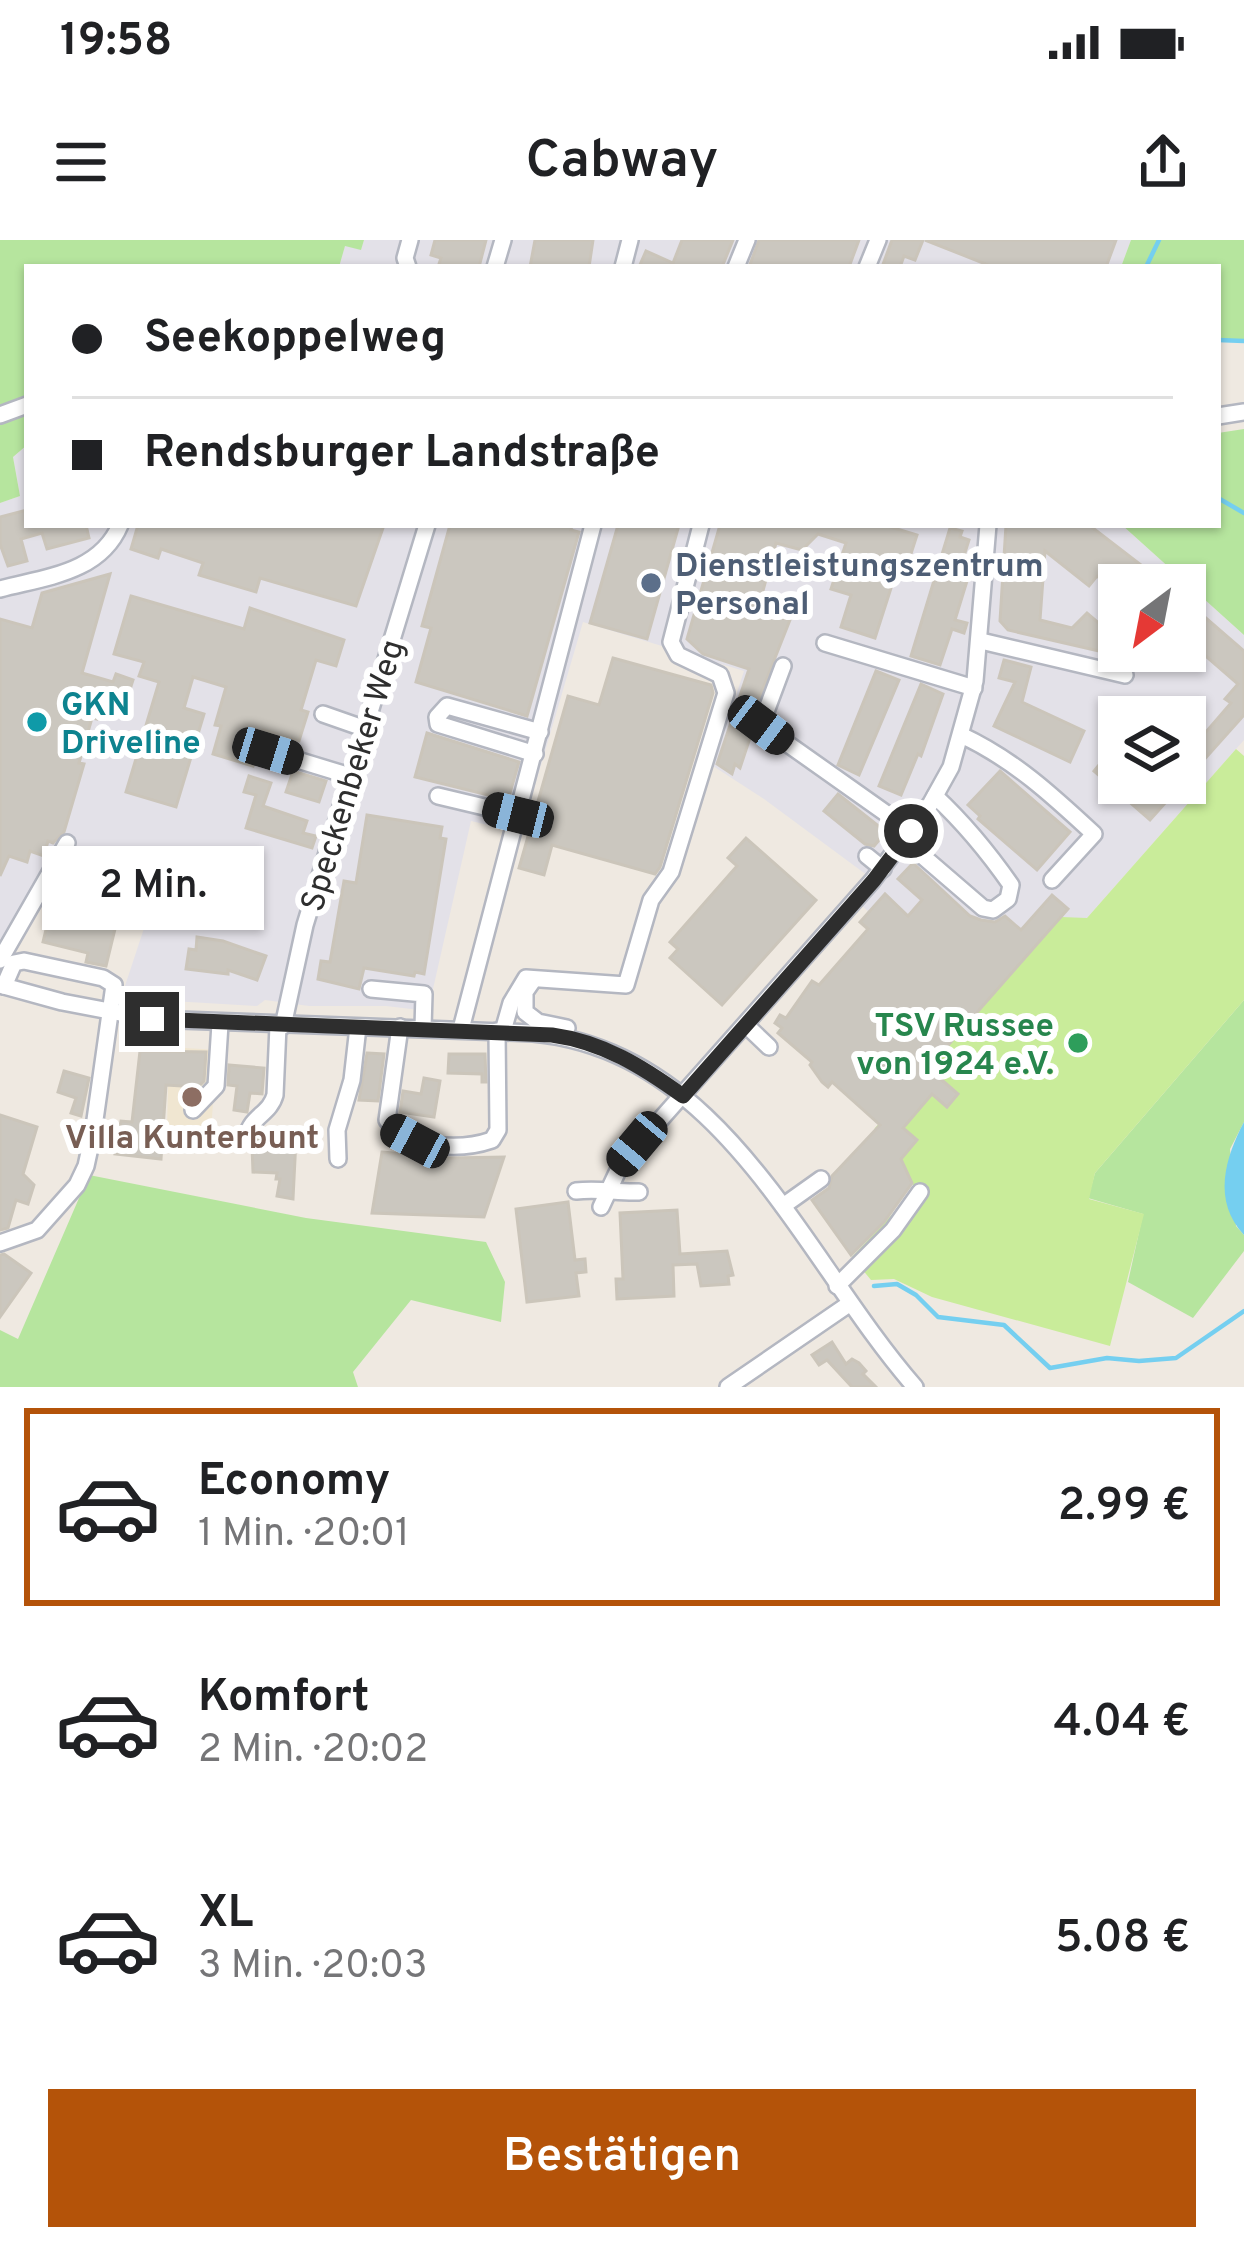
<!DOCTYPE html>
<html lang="de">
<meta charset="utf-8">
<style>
:root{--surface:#fff;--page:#f2f2f2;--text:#202124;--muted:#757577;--line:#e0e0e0;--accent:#b45309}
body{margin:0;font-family:Overpass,sans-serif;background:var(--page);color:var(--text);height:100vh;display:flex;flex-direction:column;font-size:45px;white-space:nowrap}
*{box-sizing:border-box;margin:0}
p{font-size:39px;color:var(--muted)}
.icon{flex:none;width:66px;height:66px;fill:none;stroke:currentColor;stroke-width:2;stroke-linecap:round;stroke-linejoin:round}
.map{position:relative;height:1147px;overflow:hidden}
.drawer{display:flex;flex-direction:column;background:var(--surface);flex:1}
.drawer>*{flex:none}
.top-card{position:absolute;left:24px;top:24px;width:1197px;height:264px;border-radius:0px;box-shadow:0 3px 9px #0004;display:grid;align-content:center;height:264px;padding:0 48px;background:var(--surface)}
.needle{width:78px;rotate:212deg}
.fabs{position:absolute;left:1098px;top:324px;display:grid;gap:24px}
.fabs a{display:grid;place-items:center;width:108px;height:108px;border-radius:0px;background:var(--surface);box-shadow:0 3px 9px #0004;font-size:60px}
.end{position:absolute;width:54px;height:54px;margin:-27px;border:15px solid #2e2e2e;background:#fff;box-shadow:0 0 0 6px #fff}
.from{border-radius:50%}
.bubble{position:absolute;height:84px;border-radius:0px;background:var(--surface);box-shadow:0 3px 9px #0004;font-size:39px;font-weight:600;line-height:84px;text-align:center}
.car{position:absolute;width:36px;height:72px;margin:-36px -18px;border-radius:15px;box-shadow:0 0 9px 3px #0007;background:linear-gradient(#222 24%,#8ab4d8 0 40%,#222 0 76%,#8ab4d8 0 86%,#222 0)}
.top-card b{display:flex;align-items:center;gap:42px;height:114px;font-size:45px}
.top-card b+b{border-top:3px solid var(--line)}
.top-card i{width:30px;height:30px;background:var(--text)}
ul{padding:21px 0 0;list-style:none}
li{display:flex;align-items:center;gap:36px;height:198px;margin:0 24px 18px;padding:0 24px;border:6px solid transparent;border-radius:0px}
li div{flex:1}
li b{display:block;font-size:45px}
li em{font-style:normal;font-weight:600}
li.on{border-color:var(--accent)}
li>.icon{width:108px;height:108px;stroke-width:1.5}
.action{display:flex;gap:24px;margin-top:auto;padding:24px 48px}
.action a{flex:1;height:138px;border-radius:0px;background:var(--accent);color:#fff;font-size:48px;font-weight:600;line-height:138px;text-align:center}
.status{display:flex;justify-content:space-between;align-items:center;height:84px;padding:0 60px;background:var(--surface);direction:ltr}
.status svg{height:33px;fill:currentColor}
header{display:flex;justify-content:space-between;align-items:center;height:156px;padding:0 48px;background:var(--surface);font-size:54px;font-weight:600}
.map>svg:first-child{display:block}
.industrial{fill:#e3e1e8;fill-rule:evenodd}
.education{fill:#f0e6d1}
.green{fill:#b6e59e}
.pitch{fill:#c9ec9a}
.water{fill:#75cff0}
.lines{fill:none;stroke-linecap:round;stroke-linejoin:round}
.stream{stroke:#75cff0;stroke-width:4.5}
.building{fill:#cbc7bf;stroke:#cbc5ba;stroke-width:3}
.minor-casing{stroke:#b4b7c1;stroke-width:20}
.minor{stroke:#fff;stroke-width:15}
.route{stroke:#2e2e2e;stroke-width:15}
.service-dot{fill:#5c6f8a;stroke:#fff;stroke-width:4.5}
.culture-dot{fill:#0f9aa8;stroke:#fff;stroke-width:4.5}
.leisure-dot{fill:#2e9e5b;stroke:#fff;stroke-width:4.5}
.education-dot{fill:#8d6e63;stroke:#fff;stroke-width:4.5}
.labels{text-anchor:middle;stroke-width:12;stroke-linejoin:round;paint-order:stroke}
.service-label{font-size:33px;font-weight:bold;fill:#4e5e75;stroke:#fff;text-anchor:start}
.culture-label{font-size:33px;font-weight:bold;fill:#0d838f;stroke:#fff;text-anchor:start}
.street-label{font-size:33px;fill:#2e2e2e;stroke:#fff}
.leisure-label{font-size:33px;font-weight:bold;fill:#27864d;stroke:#fff;text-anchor:end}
.education-label{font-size:33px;font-weight:bold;fill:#785e54;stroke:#fff}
</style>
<div class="status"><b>19:58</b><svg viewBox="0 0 49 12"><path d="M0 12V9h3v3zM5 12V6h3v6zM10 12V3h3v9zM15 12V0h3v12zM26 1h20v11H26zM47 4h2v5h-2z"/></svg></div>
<header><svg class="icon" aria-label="menu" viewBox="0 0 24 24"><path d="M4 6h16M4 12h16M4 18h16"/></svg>Cabway<svg class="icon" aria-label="share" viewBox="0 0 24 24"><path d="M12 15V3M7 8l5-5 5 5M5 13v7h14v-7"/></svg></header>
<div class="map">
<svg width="1244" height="1147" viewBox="0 0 1244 1147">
<rect width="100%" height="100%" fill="#efe9e1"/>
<g class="industrial">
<path d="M 364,0 L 1131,0 L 1121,27 L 339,27 L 345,5 L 361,9 Z"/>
<path d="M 27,205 L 27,285 L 1122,285 L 1244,395 L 1244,500 L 1087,678 L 980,769 L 861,665 L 879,644 L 764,559 L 713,526 L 744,431 L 583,382 L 521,593 L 471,581 L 428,771 L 386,766 L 309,766 L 265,760 L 257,766 L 121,758 L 154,658 L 44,626 L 0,703 L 0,263 L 20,256 L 13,217 ZM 1119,345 L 1185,345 L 1185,411 L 1119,411 ZM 1119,477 L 1185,477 L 1185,543 L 1119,543 Z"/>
</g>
<path class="education" d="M 169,807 L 217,810 L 211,890 L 167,887 Z"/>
<g class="green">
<path d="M 0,0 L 364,0 L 361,10 L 345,6 L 339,27 L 27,27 L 27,205 L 13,217 L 20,256 L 0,263 Z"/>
<path d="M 1131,0 L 1244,0 L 1244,99 L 1218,100 L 1218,27 L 1121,27 Z"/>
<path d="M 1244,189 L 1244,395 L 1122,285 L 1218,285 L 1218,193 Z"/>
<path d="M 1244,760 L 1244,882 L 1230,909 L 1236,986 L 1244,995 L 1244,1011 L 1193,1078 L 1128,1042 L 1143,974 L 1088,958 L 1095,933 Z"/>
<path d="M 89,935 L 306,978 L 486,1002 L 505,1042 L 501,1082 L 411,1060 L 353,1132 L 358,1147 L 0,1147 L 0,1090 L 18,1099 Z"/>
</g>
<path class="pitch" d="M 1236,509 L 1244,516 L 1244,760 L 1095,933 L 1089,959 L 1144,974 L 1110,1106 L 932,1057 L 894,1039 L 871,1040 L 852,1017 L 915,950 L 900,917 L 873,892 L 875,888 L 1061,677 L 1087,678 Z"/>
<path class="water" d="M 1244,882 L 1244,995 C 1212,961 1225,918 1244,882 Z"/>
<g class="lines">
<g class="stream">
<path d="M 1146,27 L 1159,0"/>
<path d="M 1218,100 L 1244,101"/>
<path d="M 1218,258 L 1244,273"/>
<path d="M 874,1046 L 897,1044 L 916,1055 L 938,1077 L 1004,1085 L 1050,1128 L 1107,1118 L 1139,1121 L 1176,1118 L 1244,1071"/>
</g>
</g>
<g class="building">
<path d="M 435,0 L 486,0 L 479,27 L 438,27 L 441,18 L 431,15 Z"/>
<path d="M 535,0 L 593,0 L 589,27 L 530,27 Z"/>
<path d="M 682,0 L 733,0 L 722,27 L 639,27 L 646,11 L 673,23 Z"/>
<path d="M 759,0 L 859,0 L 849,27 L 749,27 Z"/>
<path d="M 892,0 L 923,0 L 915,20 L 904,16 L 900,27 L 882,27 Z"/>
<path d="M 925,0 L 1116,0 L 1106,27 L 993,27 Z"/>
<path d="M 27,270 L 27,285 L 86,285 L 89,298 L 47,309 L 42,293 L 21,299 L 27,321 L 8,326 L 0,304 L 0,277 Z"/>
<path d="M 138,285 L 384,285 L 356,366 L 260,338 L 256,352 L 199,335 L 203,323 L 161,309 L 158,318 L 131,309 Z"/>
<path d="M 450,285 L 572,285 L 571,290 L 579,292 L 527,476 L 416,442 L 431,388 L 422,386 Z"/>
<path d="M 618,285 L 679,285 L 647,399 L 590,383 Z"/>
<path d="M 720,285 L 884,285 L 917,295 L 908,323 L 900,320 L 875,398 L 841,387 L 851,355 L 831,349 L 846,303 L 818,294 L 802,310 L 776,303 L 758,369 L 790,380 L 750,481 L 752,492 L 740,528 L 735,524 L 732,534 L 717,524 L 749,429 L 703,414 L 687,399 Z"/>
<path d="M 1006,285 L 1089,285 L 1167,345 L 1119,345 L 1119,353 L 1097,336 L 1089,346 L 1045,311 L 1040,380 L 1072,388 L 1087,373 L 1108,391 L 1103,412 L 1008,390 L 1000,381 Z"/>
<path d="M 950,288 L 962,291 L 960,297 L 969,300 L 957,338 L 967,341 L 955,380 L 967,383 L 964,393 L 952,389 L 940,425 L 911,416 Z"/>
<path d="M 110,334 L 82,433 L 113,442 L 116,434 L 133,440 L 126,462 L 104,455 L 97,479 L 92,478 L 79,523 L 84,524 L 64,592 L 53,603 L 48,601 L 44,616 L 30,611 L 27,622 L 9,616 L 0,636 L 0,379 L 32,388 L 42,353 Z"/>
<path d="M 131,356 L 244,389 L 250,368 L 344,400 L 336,426 L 316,420 L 301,470 L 308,472 L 299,501 L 263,490 L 253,526 L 213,514 L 221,486 L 215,485 L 226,447 L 193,437 L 184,468 L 204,474 L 176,567 L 126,552 L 159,442 L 139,436 L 144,422 L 114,414 Z"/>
<path d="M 1185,360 L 1244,411 L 1244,475 L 1185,541 L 1185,503 L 1190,497 L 1185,493 L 1194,482 L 1206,492 L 1231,463 L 1225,459 L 1238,444 L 1185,398 Z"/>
<path d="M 613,418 L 711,445 L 713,453 L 660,627 L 655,634 L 552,605 L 544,635 L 519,628 L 568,456 L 599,465 Z"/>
<path d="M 1004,420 L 1031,427 L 1022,462 L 1084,491 L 1070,522 L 994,486 L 1015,442 L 999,438 Z"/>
<path d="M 876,431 L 899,440 L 859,535 L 838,525 Z"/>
<path d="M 921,444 L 943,454 L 921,516 L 918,514 L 901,555 L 879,546 Z"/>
<path d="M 427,493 L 519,522 L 508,560 L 415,537 Z"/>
<path d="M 1108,514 L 1119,524 L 1119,543 L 1141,543 L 1146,548 L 1150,543 L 1183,543 L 1150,580 L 1094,531 Z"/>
<path d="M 293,531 L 326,541 L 319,562 L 286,552 Z"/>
<path d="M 1000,531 L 1070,592 L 1037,630 L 978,579 L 980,576 L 968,565 Z"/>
<path d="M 249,536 L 271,543 L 263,566 L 307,581 L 303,593 L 316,596 L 312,608 L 246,588 L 256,555 L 244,552 Z"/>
<path d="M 838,554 L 886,592 L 874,606 L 865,604 L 824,571 Z"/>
<path d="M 367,575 L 442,587 L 440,598 L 446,599 L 424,734 L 415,732 L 414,736 L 364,728 L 359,749 L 318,739 L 321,721 L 330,722 L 344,641 L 356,643 Z"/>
<path d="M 746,598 L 816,660 L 722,765 L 670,718 L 678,709 L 670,702 L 737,626 L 728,618 Z"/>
<path d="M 913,623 L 970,676 L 981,680 L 995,682 L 1005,676 L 1021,690 L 1052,655 L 1068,669 L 928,828 L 958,854 L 947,867 L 932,854 L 903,888 L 917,900 L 901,919 L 912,943 L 884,982 L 851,1015 L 812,960 L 829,948 L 832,936 L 880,885 L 832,842 L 828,847 L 822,842 L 810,825 L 812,822 L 778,793 L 782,788 L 775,783 L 780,775 L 786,778 L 812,741 L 819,745 L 868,689 L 860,682 L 885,654 L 908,676 L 922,660 L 898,639 Z"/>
<path d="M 76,657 L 110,666 L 105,687 L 115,689 L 106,726 L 86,722 L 88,713 L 43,702 L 50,673 L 71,678 Z"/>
<path d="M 197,697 L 223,701 L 266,716 L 257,740 L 228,730 L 228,734 L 186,729 L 189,709 L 196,710 Z"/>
<path d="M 140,811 L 206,812 L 204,841 L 198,847 L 166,845 L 161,919 L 115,914 L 121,881 L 132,882 Z"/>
<path d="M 367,813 L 384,814 L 378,861 L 359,860 Z"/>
<path d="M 449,814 L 485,814 L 486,842 L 482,842 L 482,834 L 448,833 Z"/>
<path d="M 229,825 L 264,828 L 262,854 L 250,853 L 247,872 L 234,870 L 237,846 L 228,845 Z"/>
<path d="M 64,831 L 89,838 L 81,876 L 71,873 L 76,858 L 58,852 Z"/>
<path d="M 424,838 L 440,841 L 434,877 L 400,872 L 403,851 L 421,854 Z"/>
<path d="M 0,875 L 37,887 L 23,934 L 34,945 L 28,964 L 16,960 L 8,988 L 0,990 Z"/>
<path d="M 278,898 L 296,899 L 293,959 L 277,956 L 280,939 L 276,939 L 277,933 L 253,932 L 252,906 L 258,900 L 278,902 Z"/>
<path d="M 382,912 L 449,918 L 504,917 L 484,977 L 372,973 Z"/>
<path d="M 568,962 L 575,1020 L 585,1019 L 586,1032 L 576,1033 L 579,1056 L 527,1062 L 516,969 Z"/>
<path d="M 677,970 L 680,1014 L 727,1011 L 733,1035 L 728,1036 L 729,1044 L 701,1046 L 697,1024 L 673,1025 L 674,1056 L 617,1059 L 616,1039 L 623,1039 L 620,973 Z"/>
<path d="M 4,1014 L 31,1033 L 0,1077 L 0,1015 Z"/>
<path d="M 832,1102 L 846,1124 L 852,1119 L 859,1123 L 866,1131 L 863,1134 L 876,1147 L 852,1147 L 827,1120 L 819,1125 L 812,1115 Z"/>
</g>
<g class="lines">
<defs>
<g id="minor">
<path d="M 408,27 L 405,18 L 410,0"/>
<path d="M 495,27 L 503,0"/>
<path d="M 623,27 L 630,0"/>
<path d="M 736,27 L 747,0"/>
<path d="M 867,27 L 878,0"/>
<path d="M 0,175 L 27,165"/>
<path d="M 1218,176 L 1244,172"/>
<path d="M 0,349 C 45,337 100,333 120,285"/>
<path d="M 981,401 L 1125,435"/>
<path d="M 825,403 L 974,448"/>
<path d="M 783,426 L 761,485 L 911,591"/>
<path d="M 323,474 L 363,488"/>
<path d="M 961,495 C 1013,519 1052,555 1094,594 L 1052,640"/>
<path d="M 268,511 L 350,536"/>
<path d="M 535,514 L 438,484 L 437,477 L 447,466 L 540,492"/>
<path d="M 438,556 L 518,575"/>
<path d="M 904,600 L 983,668 L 993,670 L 1008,659 L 1011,645 C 988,612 964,583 935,556"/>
<path d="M 867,616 L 883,629"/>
<path d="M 0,720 L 67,603"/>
<path d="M 532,742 L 525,752 L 525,772 L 538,782 L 567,788"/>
<path d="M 0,745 L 62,762 L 152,779 L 533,793 C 725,811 803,1019 915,1147"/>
<path d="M 371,749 L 424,754 L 423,788"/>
<path d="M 746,785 L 769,807"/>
<path d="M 283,786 L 305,685 L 427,285"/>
<path d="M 400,787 L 387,880 C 407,909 460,911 492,900 L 498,890 L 497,791"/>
<path d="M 461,789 L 593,285"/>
<path d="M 503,791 L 511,763 L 526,738 L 626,745 L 651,660 L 671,632 L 726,453 L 720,435 L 678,415 L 671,402 L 701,285"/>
<path d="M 193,870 L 216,846 L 220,784"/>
<path d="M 247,896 C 251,876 270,874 275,855 L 278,786"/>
<path d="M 338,919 L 337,890 L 352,840 L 358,787"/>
<path d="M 576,951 C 599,948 617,953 639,952"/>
<path d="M 783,966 L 821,939"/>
<path d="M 601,967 L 621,924 L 873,640 L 931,563 L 951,527 L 975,441 L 988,285"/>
<path d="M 0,1003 L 37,990 L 77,945 L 86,926 L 93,894 L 114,745 L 103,738 L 24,721 L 14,723 L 4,746"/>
<path d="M 837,1046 L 893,990 L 920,952"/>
<path d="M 728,1147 L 849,1064"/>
</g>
</defs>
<use href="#minor" class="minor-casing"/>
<use href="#minor" class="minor"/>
</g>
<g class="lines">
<path class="route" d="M 152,779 L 552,795 C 603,802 643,827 683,856 L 874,640 L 911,591"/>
</g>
<circle class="service-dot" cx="651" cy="343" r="12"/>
<circle class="culture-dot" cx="37" cy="482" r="12"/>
<circle class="leisure-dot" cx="1078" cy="803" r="12"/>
<circle class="education-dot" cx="192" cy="857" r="12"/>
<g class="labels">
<g class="service-label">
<text x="675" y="336">Dienstleistungszentrum<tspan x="675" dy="38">Personal</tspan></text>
</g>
<g class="culture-label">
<text x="61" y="475">GKN<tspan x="61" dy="38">Driveline</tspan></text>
</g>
<g class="street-label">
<text transform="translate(351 535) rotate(-73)" y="12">Speckenbeker Weg</text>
</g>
<g class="leisure-label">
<text x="1054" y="796">TSV Russee<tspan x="1054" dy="38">von 1924 e.V.</tspan></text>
</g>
<g class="education-label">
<text x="192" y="908">Villa Kunterbunt</text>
</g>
</g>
</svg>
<div class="fabs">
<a><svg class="needle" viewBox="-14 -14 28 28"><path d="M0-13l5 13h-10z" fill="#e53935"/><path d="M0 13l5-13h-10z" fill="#757577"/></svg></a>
<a><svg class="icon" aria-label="layers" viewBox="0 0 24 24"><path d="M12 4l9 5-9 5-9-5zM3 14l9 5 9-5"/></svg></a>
</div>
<i class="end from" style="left:911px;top:591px"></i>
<i class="end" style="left:152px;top:779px"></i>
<div class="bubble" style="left:42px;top:606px;width:222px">2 Min.</div>
<i class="car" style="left:761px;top:485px;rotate:127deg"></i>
<i class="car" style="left:268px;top:511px;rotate:107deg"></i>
<i class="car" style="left:518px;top:575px;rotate:284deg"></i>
<i class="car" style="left:415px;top:901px;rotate:298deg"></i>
<i class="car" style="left:637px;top:904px;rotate:220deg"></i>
<div class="top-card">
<b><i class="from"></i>Seekoppelweg</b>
<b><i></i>Rendsburger Landstraße</b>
</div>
</div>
<section class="drawer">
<ul>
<li class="on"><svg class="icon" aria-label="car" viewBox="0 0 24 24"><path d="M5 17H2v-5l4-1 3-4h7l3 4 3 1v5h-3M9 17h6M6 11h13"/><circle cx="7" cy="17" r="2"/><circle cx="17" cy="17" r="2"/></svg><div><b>Economy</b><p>1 Min. · 20:01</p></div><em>2.99 €</em></li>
<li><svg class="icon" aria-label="car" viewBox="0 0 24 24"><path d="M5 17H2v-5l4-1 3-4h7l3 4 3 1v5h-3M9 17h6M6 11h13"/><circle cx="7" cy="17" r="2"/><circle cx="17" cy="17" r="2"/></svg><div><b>Komfort</b><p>2 Min. · 20:02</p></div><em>4.04 €</em></li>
<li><svg class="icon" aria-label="car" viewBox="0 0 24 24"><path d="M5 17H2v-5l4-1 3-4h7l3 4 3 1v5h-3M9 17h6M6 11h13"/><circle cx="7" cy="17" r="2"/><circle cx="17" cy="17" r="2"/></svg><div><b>XL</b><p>3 Min. · 20:03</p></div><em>5.08 €</em></li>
</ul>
<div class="action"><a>Bestätigen</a></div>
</section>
